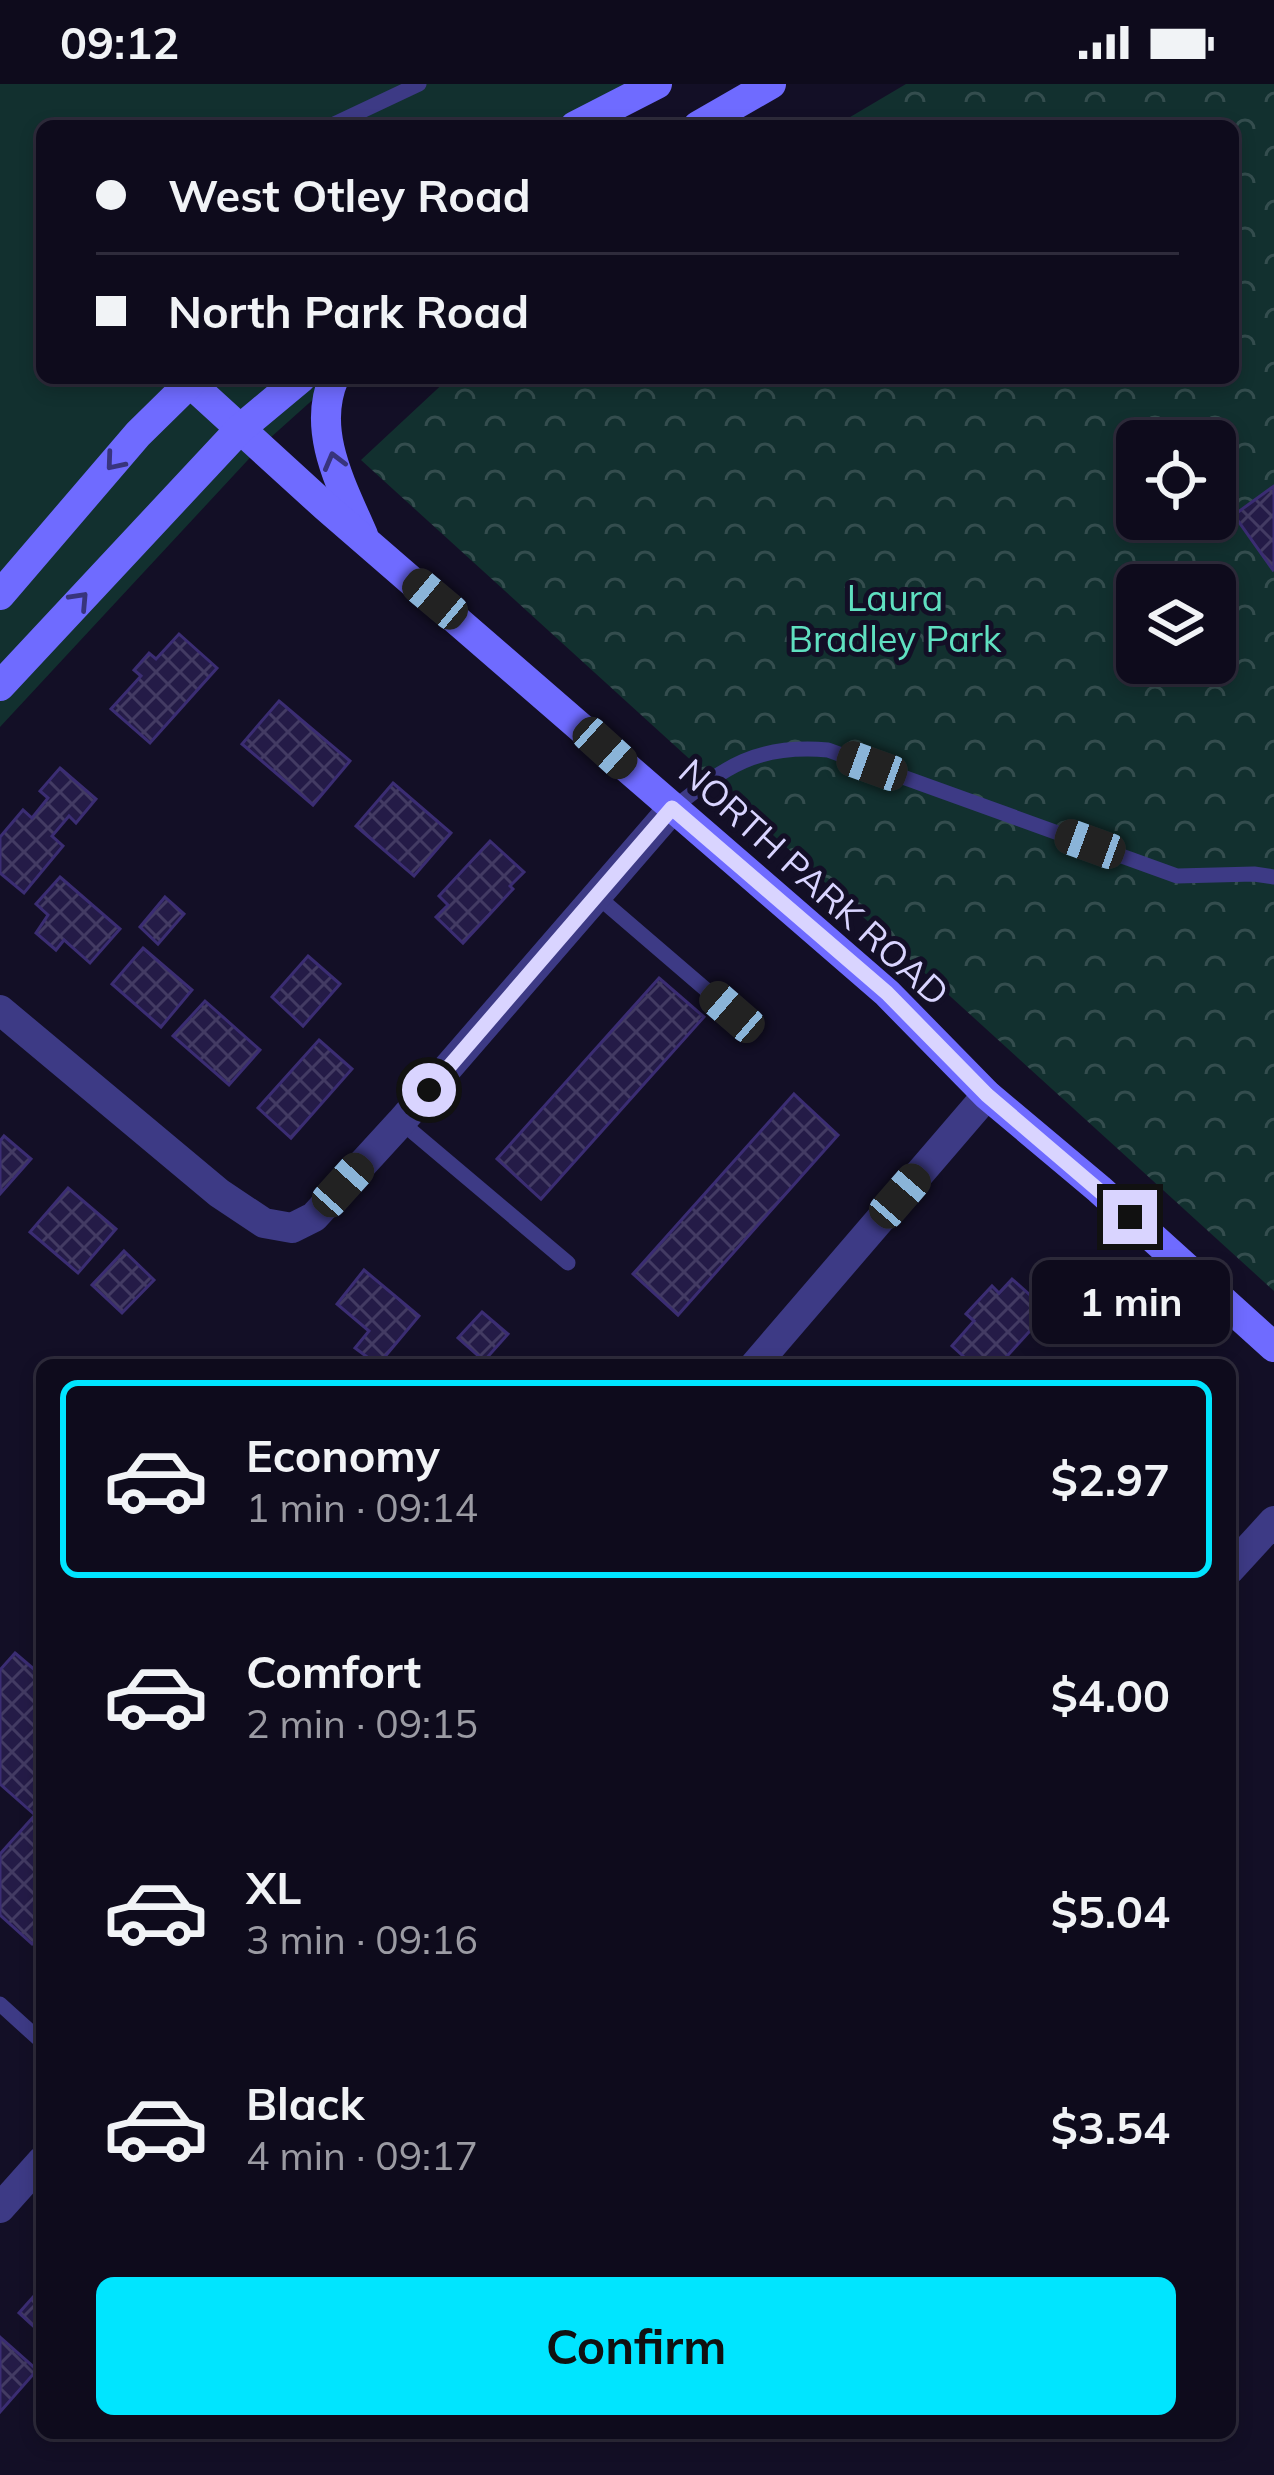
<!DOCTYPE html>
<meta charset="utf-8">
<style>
:root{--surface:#0e0b1c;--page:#1c1929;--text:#f1f3f6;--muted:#9b9ba3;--line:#2e2b3b;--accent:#00e5ff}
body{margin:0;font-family:Mulish,sans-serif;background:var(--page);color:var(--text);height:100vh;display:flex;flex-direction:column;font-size:45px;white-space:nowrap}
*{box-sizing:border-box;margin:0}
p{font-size:39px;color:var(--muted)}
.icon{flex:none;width:66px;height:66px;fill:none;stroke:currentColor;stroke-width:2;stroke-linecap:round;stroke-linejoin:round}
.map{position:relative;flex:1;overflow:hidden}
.panel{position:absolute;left:36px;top:1275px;width:1200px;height:1080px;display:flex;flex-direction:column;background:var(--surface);border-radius:18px;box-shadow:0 6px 18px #0003,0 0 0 3px var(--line)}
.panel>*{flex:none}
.guide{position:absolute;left:36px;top:36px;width:1203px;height:264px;border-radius:18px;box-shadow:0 6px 18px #0003,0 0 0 3px var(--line);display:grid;align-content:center;height:264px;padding:0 60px;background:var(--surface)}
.buttons{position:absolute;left:1116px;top:336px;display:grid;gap:24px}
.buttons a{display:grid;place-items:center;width:120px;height:120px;border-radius:18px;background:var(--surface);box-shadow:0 6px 18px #0003,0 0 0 3px var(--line);font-size:60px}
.end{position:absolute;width:54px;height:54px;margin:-27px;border:15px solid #d9d4ff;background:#111;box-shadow:0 0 0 6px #111}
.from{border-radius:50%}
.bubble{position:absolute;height:84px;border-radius:18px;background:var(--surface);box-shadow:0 6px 18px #0003,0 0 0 3px var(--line);font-size:39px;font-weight:700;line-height:84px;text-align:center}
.car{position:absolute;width:36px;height:72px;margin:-36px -18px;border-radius:15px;box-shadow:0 0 9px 3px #0007;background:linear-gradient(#222 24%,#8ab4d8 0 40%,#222 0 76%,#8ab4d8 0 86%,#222 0)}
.guide b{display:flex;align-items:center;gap:42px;height:114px;font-size:45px}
.guide b+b{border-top:3px solid var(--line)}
.guide i{width:30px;height:30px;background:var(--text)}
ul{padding:21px 0 0;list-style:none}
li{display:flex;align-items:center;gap:36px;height:198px;margin:0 24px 18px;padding:0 36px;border:6px solid transparent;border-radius:18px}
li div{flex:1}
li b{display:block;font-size:45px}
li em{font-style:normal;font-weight:700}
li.on{border-color:var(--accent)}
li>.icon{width:108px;height:108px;stroke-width:1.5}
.button{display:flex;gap:24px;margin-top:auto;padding:24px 60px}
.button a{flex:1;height:138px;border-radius:18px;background:var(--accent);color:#111;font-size:48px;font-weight:700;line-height:138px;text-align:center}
.status{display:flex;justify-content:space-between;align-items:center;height:84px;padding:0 60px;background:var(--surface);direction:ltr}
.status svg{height:33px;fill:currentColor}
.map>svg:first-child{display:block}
.green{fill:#12302f}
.forest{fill:url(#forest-crowns);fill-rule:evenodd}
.building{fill:url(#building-cross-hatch);stroke:#3b2d73;stroke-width:3}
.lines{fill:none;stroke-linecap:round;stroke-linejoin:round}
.lane{stroke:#3d3a85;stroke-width:15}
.street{stroke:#3d3a85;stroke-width:30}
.secondary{stroke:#6f6bff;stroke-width:30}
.oneway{stroke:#38347d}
.route{stroke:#d9d4ff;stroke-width:15}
.labels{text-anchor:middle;stroke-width:10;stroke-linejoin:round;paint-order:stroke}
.park-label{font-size:36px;fill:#5fe0c0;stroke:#130f26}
.street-label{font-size:36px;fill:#d9d4ff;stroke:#130f26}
</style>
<div class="status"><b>09:12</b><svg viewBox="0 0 49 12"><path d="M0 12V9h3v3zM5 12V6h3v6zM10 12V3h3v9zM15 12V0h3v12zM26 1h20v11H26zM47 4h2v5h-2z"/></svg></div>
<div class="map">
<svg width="1274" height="2391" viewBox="0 0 1274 2391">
<defs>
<pattern id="forest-crowns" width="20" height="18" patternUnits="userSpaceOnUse" patternTransform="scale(3)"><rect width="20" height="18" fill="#12302f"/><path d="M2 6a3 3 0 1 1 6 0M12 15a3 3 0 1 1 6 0" fill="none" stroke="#344d4e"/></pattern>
<pattern id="building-cross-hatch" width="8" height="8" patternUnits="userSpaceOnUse" patternTransform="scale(3)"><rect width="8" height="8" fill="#241b47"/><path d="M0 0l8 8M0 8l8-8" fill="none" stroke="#433b63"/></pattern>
</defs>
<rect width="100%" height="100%" fill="#130f26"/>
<path class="green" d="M 0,0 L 661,0 L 615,42 L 42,42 L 42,294 L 337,294 L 260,363 L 0,643 Z"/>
<path class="forest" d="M 906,0 L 1274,0 L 1274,1207 L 361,376 L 449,294 L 1233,294 L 1233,42 L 835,42 ZM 1137,357 L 1215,357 L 1215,435 L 1137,435 ZM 1137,501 L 1215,501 L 1215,579 L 1137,579 Z"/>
<g class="building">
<path d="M 1274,402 L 1274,485 L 1273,486 L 1234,431 Z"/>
<path d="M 179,550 L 217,584 L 150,659 L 111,625 L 141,592 L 134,586 L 149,569 L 156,575 Z"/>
<path d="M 279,617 L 350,677 L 313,721 L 242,660 Z"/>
<path d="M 60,684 L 96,715 L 76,739 L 69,732 L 52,752 L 63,762 L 24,809 L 0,789 L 0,753 L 23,726 L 32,734 L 48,714 L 40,707 Z"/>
<path d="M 393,699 L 451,749 L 414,792 L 356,742 Z"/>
<path d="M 490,757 L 524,788 L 510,802 L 513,805 L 463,859 L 436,833 L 448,821 L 439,812 Z"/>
<path d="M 60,793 L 120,845 L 90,879 L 64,856 L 56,866 L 36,849 L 48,831 L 36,820 Z"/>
<path d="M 165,813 L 184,830 L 158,860 L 140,843 Z"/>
<path d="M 143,864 L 192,906 L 161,943 L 112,900 Z"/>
<path d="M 308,872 L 340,900 L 303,942 L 272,913 Z"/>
<path d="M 659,894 L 704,933 L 541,1115 L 497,1075 Z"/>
<path d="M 205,917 L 260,966 L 229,1001 L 173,952 Z"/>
<path d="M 319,956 L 352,985 L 291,1054 L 258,1024 Z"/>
<path d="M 794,1010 L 838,1051 L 678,1231 L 633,1190 Z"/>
<path d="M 4,1052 L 31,1075 L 0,1110 L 0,1057 Z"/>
<path d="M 68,1104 L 116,1145 L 78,1189 L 30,1148 Z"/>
<path d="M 124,1167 L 154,1196 L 122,1229 L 92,1201 Z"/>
<path d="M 364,1186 L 419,1232 L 378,1281 L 355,1264 L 369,1247 L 337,1220 Z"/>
<path d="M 1012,1195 L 1048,1227 L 999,1281 L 973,1281 L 952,1262 L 974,1237 L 966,1230 L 992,1202 L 999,1209 Z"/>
<path d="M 482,1228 L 508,1250 L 484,1277 L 458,1254 Z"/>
<path d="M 15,1569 L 42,1592 L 42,1849 L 32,1860 L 0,1831 L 0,1770 L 35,1731 L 0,1700 L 0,1586 Z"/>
<path d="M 42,2203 L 42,2250 L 19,2229 Z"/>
<path d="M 0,2253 L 37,2286 L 0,2328 Z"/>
</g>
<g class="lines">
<g class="lane">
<path d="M 330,42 L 419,0"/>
<path d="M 672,725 C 727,682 756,660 828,666 L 1177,792 L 1254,790 L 1274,793"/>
<path d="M 597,812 L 732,928"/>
<path d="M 401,1038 L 568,1179"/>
<path d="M 0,1920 L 42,1958"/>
</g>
<g class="street">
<path d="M 0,926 L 219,1109 L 264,1139 L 292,1144 L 314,1133 L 401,1038 L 672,725"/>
<path d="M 755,1281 L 987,1011"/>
<path d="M 1230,1485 L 1274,1437"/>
<path d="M 0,2124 L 42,2077"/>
</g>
<g class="secondary">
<path d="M 575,42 L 657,0"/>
<path d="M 698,42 L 771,0"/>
<path d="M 334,294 C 311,347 342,402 363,451"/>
<path d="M 190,299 L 326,423 L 887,909 L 987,1011 L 1099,1105 L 1274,1263"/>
<path d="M 0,511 L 138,350 L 195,294"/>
<path d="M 0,602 L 240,345 L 301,294"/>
</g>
</g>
<defs><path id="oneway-chevron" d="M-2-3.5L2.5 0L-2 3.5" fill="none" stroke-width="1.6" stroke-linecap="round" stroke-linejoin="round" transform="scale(3)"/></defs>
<g class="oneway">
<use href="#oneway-chevron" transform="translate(334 377) rotate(-105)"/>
<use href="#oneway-chevron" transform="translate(114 378) rotate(130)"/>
<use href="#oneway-chevron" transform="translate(80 516) rotate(-47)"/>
</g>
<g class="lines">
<path class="route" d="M 429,1006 L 672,724 L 887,909 L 987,1011 L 1130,1133"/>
</g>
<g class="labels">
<g class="park-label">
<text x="895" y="527">Laura<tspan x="895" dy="41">Bradley Park</tspan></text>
</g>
<g class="street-label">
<text transform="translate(814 798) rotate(42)" y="13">NORTH PARK ROAD</text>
</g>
</g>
</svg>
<div class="buttons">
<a><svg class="icon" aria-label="locate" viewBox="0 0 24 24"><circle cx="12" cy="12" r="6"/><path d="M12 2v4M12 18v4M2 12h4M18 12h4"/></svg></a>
<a><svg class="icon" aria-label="layers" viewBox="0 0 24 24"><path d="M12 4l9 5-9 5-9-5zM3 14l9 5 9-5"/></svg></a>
</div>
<i class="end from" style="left:429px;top:1006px"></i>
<i class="end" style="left:1130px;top:1133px"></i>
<div class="bubble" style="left:1032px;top:1176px;width:198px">1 min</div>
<i class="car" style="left:435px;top:515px;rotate:310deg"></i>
<i class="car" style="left:605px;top:664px;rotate:132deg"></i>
<i class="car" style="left:872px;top:682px;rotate:290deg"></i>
<i class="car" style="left:1090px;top:760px;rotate:290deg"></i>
<i class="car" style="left:732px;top:928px;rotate:311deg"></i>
<i class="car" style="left:343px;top:1101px;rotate:42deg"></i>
<i class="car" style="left:900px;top:1112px;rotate:41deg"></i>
<div class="guide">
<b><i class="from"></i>West Otley Road</b>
<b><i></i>North Park Road</b>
</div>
<section class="panel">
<ul>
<li class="on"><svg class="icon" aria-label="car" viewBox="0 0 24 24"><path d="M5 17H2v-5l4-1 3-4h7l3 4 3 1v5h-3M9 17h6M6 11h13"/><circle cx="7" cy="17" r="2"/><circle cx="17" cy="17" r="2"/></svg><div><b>Economy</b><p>1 min · 09:14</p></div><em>$2.97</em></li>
<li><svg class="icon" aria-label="car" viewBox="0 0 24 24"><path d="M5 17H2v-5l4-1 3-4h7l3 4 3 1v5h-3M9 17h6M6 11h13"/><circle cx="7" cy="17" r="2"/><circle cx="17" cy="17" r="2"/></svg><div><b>Comfort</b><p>2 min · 09:15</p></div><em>$4.00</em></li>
<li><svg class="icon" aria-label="car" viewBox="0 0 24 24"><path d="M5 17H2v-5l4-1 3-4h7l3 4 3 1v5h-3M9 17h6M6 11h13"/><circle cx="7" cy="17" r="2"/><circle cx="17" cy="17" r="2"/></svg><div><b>XL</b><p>3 min · 09:16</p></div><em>$5.04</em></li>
<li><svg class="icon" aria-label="car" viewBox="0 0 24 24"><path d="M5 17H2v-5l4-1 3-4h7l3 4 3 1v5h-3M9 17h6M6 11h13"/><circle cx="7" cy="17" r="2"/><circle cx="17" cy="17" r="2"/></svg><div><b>Black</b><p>4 min · 09:17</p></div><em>$3.54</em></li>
</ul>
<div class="button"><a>Confirm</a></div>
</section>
</div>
